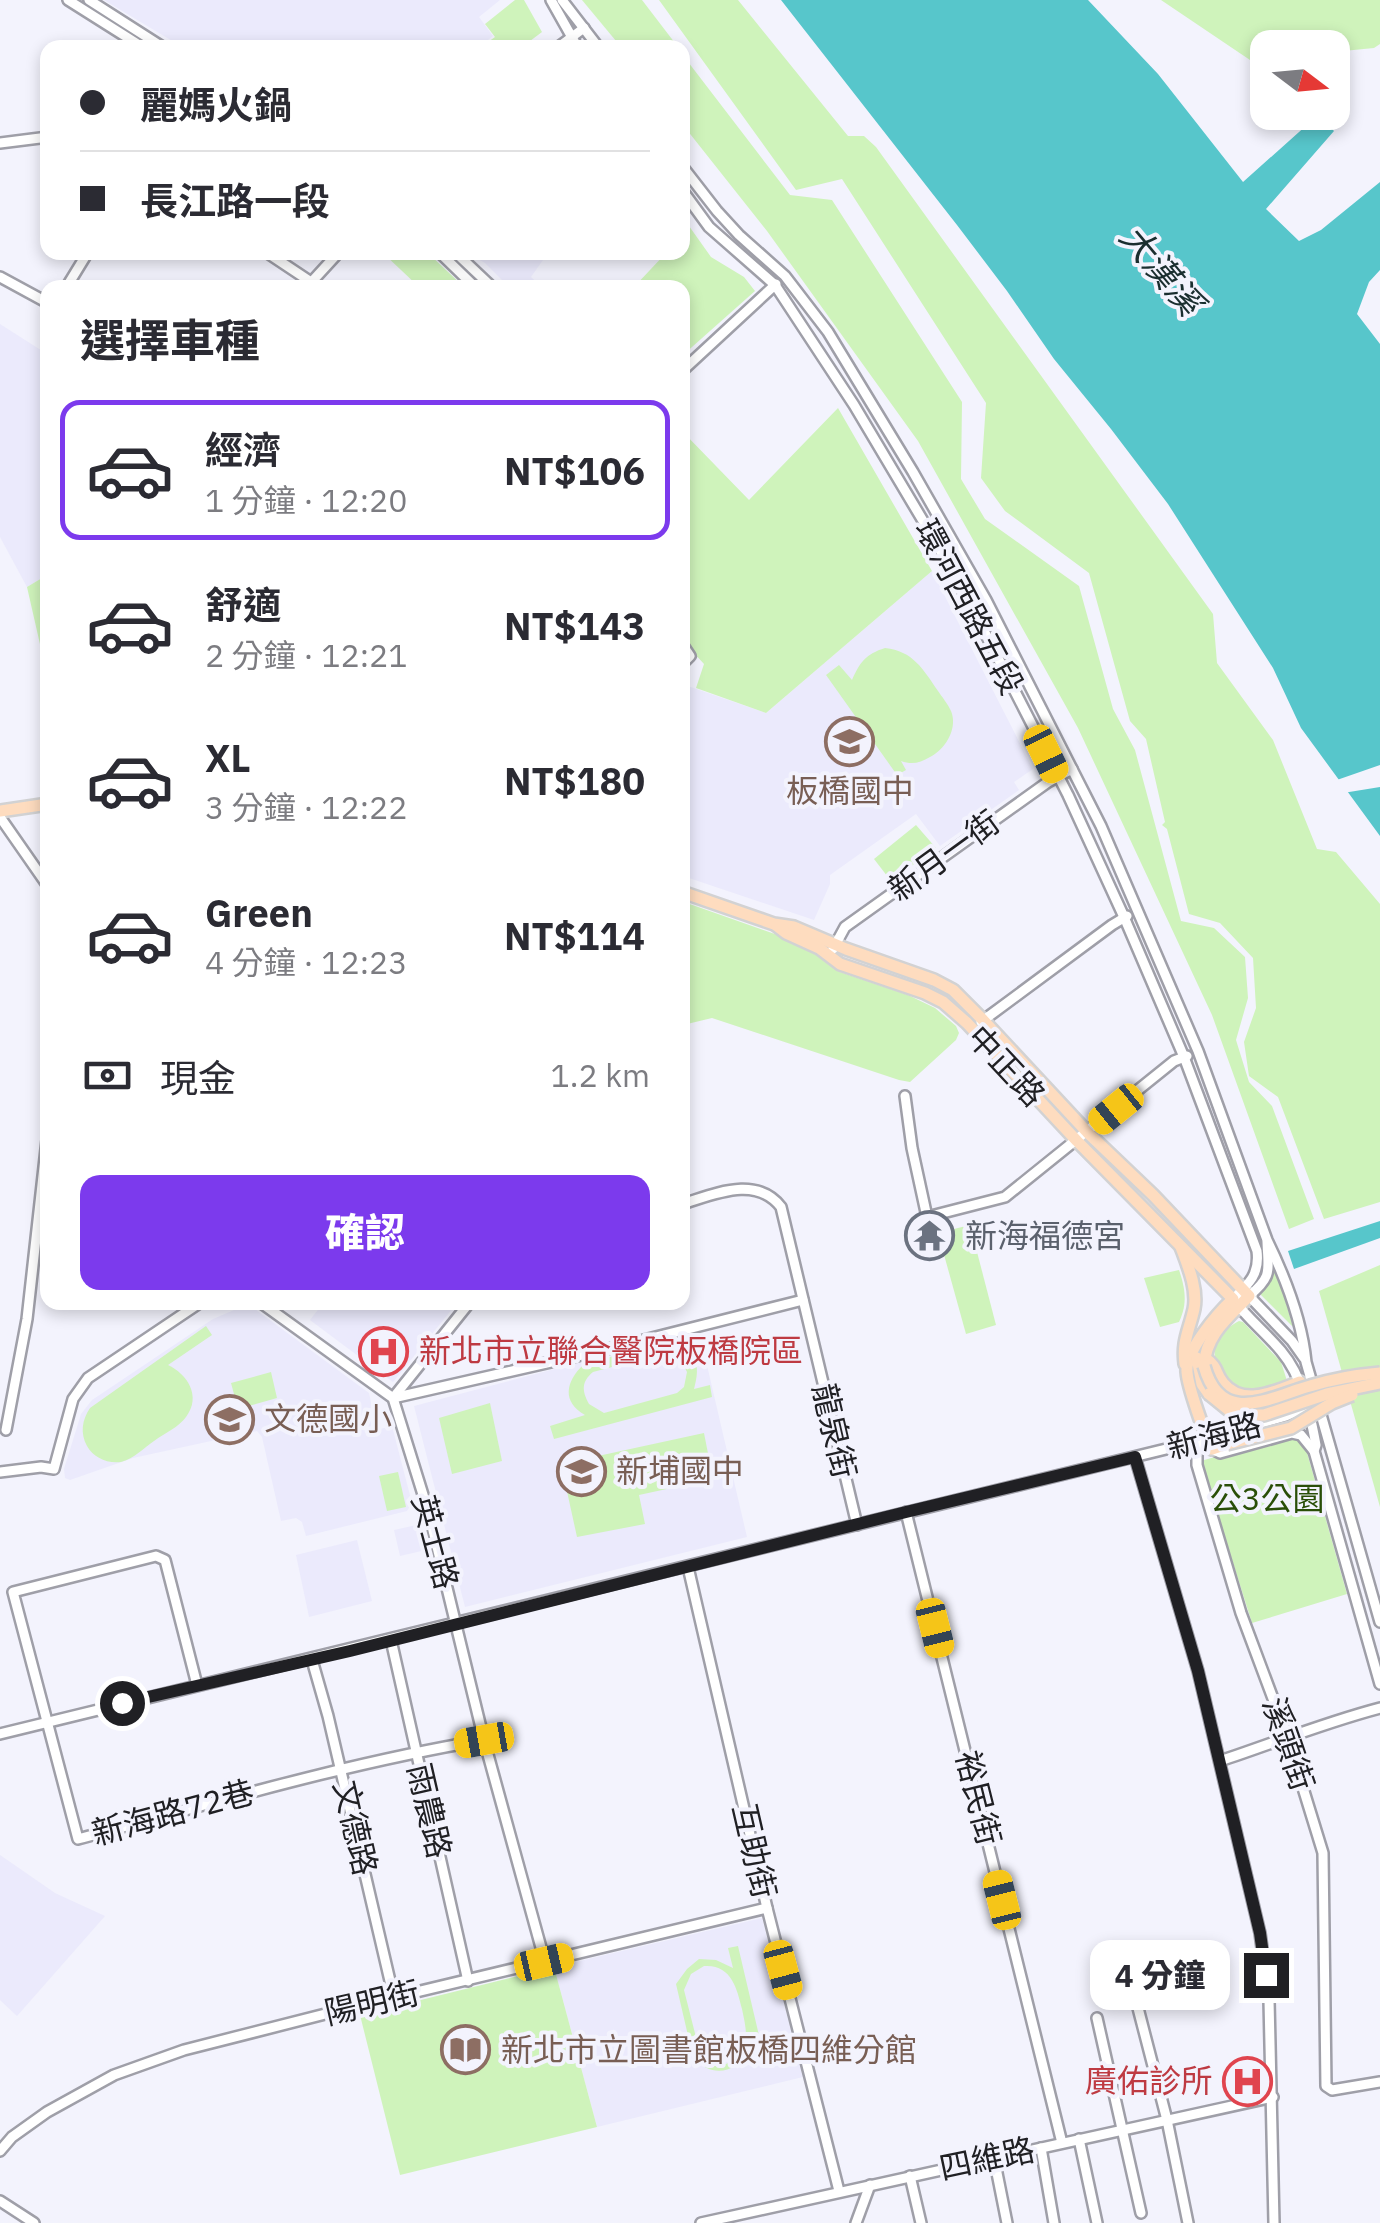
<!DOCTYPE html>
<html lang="zh-TW">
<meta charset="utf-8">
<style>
:root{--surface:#fff;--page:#f7f7f7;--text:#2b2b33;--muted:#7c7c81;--line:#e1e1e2;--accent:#7c3aed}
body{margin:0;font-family:"IBM Plex Sans","Noto Sans TC",sans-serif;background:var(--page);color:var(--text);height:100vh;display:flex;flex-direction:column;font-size:38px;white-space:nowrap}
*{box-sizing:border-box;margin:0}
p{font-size:32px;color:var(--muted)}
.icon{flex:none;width:55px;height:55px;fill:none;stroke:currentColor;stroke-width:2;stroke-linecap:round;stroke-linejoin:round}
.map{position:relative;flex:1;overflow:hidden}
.details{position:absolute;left:40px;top:280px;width:650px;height:1030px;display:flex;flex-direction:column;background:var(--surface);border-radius:20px;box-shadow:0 5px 15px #0003}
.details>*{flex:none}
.guide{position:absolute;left:40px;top:40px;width:650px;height:220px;border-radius:20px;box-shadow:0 5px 15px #0003;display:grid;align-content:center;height:220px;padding:0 40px;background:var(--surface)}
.needle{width:65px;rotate:106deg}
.buttons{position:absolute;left:1250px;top:30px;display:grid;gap:20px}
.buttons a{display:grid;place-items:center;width:100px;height:100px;border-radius:20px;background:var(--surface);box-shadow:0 5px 15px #0003;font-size:50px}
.end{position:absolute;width:45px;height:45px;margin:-22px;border:12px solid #202024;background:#fff;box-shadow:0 0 0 5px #fff}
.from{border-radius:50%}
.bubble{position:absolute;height:70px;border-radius:20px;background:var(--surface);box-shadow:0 5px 15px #0003;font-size:32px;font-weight:800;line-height:70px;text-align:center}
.car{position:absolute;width:30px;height:60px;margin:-30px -15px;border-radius:12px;box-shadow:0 0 8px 2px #0007;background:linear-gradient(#f5c518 24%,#345 0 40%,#f5c518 0 76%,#345 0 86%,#f5c518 0)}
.guide b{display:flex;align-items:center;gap:35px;height:95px;font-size:38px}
.guide b+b{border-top:2px solid var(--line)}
.guide i{width:25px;height:25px;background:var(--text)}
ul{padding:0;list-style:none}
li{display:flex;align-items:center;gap:30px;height:140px;margin:0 20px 15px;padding:0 20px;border:5px solid transparent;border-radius:20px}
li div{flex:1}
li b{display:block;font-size:38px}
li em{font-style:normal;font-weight:800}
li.current{border-color:var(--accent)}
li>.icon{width:90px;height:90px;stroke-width:1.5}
h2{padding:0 40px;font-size:45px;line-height:120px}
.pay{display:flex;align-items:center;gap:25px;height:110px;padding:0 40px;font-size:38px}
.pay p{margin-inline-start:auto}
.cta{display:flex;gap:20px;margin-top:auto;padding:20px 40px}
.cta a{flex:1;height:115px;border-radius:20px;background:var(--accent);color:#fff;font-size:40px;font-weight:800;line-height:115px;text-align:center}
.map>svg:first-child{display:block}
.built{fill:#ebeafc}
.green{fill:#cff3bb;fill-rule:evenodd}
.water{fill:#57c6cb}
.pier{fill:#f3f3fd}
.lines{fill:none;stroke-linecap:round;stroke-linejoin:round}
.minor-casing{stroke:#9f9fa8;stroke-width:14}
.major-casing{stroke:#d2d2d3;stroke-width:16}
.minor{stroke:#fff;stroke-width:9}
.major{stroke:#fedcbf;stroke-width:11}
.major-bridge-casing{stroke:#d2d2d3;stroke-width:16;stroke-linecap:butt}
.major-bridge{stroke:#fedcbf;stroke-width:11}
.route{stroke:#202024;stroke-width:12}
.labels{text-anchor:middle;stroke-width:8;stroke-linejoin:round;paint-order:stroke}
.street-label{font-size:32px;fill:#202024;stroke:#f3f3fd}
.education-label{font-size:32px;fill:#785e54;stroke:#f3f3fd;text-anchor:start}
.worship-label{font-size:32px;fill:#5b616d;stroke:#f3f3fd;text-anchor:start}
.health-label{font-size:32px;fill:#be3a42;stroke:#f3f3fd;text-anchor:start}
.park-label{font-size:32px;fill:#2a4f08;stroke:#f3f3fd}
.water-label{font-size:35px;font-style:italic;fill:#1a2e2f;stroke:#f3f3fd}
</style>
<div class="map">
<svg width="1380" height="2223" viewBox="0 0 1380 2223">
<rect width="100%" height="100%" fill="#f3f3fd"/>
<g class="built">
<path d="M 104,0 L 500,0 L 479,17 L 493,36 L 479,47 L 184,48 Z"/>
<path d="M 467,253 L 548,253 L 531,277 L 542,287 L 509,287 L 485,263 Z"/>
<path d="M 0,324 L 47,354 L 47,575 L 27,587 L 0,537 Z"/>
<path d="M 932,571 L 1033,769 L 1014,782 L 1019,790 L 940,846 L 916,814 L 830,875 L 830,884 L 814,920 L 683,876 L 682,684 L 766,713 Z"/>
<path d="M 324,1302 L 457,1302 L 457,1303 L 393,1382 L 310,1320 Z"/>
<path d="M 248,1304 L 369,1393 L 374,1416 L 377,1416 L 380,1429 L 392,1426 L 412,1503 L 407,1511 L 306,1536 L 302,1522 L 296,1518 L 281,1521 L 262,1437 L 257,1431 L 133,1458 L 70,1480 L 65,1478 L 64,1469 L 81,1414 L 92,1400 L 213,1319 Z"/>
<path d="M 699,1331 L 747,1537 L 465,1607 L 414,1406 Z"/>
<path d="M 421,1524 L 426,1550 L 400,1556 L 394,1530 Z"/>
<path d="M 357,1540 L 372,1601 L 309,1617 L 296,1555 Z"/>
<path d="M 0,1855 L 55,1893 L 105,1916 L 17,2016 L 0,2000 Z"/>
<path d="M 762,1918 L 803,2077 L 597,2127 L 554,1967 Z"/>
</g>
<g class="green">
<path d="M 515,0 L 524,0 L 542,32 L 522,47 L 481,47 L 495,37 L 485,24 Z"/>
<path d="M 582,0 L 642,0 L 678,47 L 621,47 Z"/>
<path d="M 659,0 L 738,0 L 848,136 L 864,136 L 876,147 L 1213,614 L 1217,663 L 1273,740 L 1317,849 L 1336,852 L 1380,904 L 1380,1202 L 1324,1219 L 1278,1097 L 1249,1076 L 1244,1042 L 1256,1008 L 1253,958 L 1220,923 L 1189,914 L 1167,829 L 1162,825 L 1165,822 L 1146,739 L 1130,721 L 1089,573 L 1005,511 L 981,478 L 986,403 L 842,179 L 796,190 Z"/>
<path d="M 1161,0 L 1380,0 L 1380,44 L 1374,48 L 1333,52 L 1332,48 L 1268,48 L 1267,58 L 1250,60 Z"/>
<path d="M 682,54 L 790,195 L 832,200 L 962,402 L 961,479 L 985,519 L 1079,586 L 1113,709 L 1135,750 L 1181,921 L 1214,928 L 1245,957 L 1248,998 L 1236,1040 L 1249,1082 L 1272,1106 L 1314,1219 L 1289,1229 L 1212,1015 L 1078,728 L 918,441 L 767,231 L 683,125 Z"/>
<path d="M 689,226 L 711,257 L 744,277 L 755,291 L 683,355 L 682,288 L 634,287 L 666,253 L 682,252 L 683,234 Z"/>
<path d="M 383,253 L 428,253 L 464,287 L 419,287 Z"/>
<path d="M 838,408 L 932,571 L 766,713 L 696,688 L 704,664 L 682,640 L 682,431 L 749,500 Z"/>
<path d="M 47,575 L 47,652 L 42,653 L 27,587 Z"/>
<path d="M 885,648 C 913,651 923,669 938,691 C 942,697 948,704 951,711 C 958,728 946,749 930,757 C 920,763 912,765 901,761 L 906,770 L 897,775 L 826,675 L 839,665 L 852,680 C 860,662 866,654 885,648 Z"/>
<path d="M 916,825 L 936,848 L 891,881 L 874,859 Z"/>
<path d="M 684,902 L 806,945 L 825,958 L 840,972 L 908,995 L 935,1008 L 956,1026 L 959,1033 L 956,1040 L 910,1082 L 899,1080 L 712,1018 L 683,1025 Z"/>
<path d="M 970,1225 L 996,1325 L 966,1334 L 938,1233 Z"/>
<path d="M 1380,1265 L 1380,1507 L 1319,1291 Z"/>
<path d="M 1274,1268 L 1276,1269 L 1293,1327 L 1261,1295 L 1261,1288 Z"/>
<path d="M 1179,1270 C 1185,1288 1188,1303 1179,1322 L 1160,1327 L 1144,1278 Z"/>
<path d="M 1239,1321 L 1243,1322 L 1281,1362 L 1287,1381 L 1278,1387 L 1247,1393 L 1223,1382 C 1211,1354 1208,1338 1239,1321 Z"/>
<path d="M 206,1326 L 212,1335 L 168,1365 C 187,1374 202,1396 186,1417 C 179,1427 165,1433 154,1441 C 144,1448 133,1459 121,1462 C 107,1464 93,1457 87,1446 C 80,1433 82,1420 90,1408 Z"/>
<path d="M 670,1341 C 697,1348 701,1365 694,1389 L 710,1385 L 712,1397 L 554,1439 L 550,1426 L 585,1415 C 562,1402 565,1382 584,1364 ZM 665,1353 L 680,1359 L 687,1372 L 684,1387 L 677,1393 L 604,1413 L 589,1404 C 582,1391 581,1382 593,1372 Z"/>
<path d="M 271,1372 L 277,1398 L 238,1409 L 231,1383 Z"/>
<path d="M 490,1403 L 502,1461 L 452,1474 L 439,1418 Z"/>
<path d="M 704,1433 L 713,1479 L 639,1495 L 645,1524 L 577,1537 L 561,1464 Z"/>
<path d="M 1284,1437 C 1295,1437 1300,1439 1306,1449 L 1347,1594 L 1252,1623 L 1201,1461 Z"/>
<path d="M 398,1472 L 406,1507 L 387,1511 L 379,1476 Z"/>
<path d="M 738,1946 L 765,2061 L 754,2064 L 750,2051 C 735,2073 712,2079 693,2057 L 676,1984 L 687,1969 L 699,1959 L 716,1960 L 733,1968 L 728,1948 ZM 704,1966 C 731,1964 737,1988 742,2009 C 747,2033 752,2052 726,2064 L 711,2061 L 700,2053 L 684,1990 L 691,1974 Z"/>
<path d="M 554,1967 L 597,2127 L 400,2175 L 360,2015 Z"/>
</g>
<g class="water">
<path d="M 781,0 L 1088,0 L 1158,74 L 1243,182 L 1318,115 L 1334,131 L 1266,209 L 1299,241 L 1321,230 L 1380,182 L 1380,270 L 1369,282 L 1357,314 L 1380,344 L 1380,836 L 1301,728 L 1273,668 L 1168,504 L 1111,429 L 1054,359 L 1007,291 L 957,225 Z"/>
<path d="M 1380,1221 L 1380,1238 L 1294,1269 L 1288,1251 Z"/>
</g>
<path class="pier" d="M 1380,765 L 1380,787 L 1343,793 L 1334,781 Z"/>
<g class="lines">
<defs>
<g id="minor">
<path d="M 68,0 L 144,48"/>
<path d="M 89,0 L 164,48"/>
<path d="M 551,0 L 578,48"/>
<path d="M 562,0 L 599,48"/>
<path d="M 557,48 L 584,28"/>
<path d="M 0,143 L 48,137"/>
<path d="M 682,166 L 717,211 L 739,235 L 785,276 L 828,332 L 913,472 L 986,600 L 1101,826 L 1198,1051 L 1267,1240 C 1285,1277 1302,1321 1306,1362 L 1380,1622"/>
<path d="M 682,190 L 709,227 L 775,285 L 854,405 L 935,541 L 979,621 L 1068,795 L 1124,917 L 1184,1057 L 1257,1251 C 1260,1274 1249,1284 1233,1299 C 1247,1318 1266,1333 1281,1351 C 1303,1377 1310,1413 1316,1445 L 1314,1451 L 1380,1684"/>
<path d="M 266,252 L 320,288"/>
<path d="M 439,252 L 476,288"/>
<path d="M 455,252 L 493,288"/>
<path d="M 0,277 L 48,303"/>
<path d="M 66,288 L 88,252"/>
<path d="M 306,288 L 339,252"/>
<path d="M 682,371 L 776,284"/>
<path d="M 682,644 L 690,656 L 682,664"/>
<path d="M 0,817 L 48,886"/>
<path d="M 833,949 L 845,927 L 1048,782 L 1072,769"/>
<path d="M 981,1022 L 1112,925 L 1127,916"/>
<path d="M 905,1096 L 912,1148 L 927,1217 L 1005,1197 L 1174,1061 L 1187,1056"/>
<path d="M 682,1204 C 715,1194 756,1175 781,1207 L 857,1525"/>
<path d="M 1267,1242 C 1268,1271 1273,1276 1249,1296 L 1292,1341 L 1304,1358"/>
<path d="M 260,1302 L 393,1398 L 429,1514 L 484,1740 L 545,1962"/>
<path d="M 393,1398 L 608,1349 L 803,1300"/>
<path d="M 393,1398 L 470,1302"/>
<path d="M 6,1430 L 27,1319 L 48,1131"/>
<path d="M 1207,1439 L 1197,1451 L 1197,1465 L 1241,1613 L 1287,1736 L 1323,1853 L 1326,2086 L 1332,2090 L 1380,2082"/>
<path d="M 1212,1449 L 1220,1453 L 1292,1433 L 1301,1435 L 1314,1451"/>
<path d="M 1135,1457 L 1198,1671 L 1260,1933 L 1269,2000 L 1274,2223"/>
<path d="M 0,1472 L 41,1467 L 54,1469 L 73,1399 L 88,1378 L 201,1302"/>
<path d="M 906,1512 L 1062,2143"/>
<path d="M 688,1567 L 767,1908 L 839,2191"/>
<path d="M 391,1640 L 468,1981"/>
<path d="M 312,1660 L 328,1716 L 394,1998"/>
<path d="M 197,1685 L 165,1560 L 156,1556 L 13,1592 L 78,1839 C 213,1803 347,1763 484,1740"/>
<path d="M 0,1734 L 1207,1439 L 1286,1416 L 1311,1405"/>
<path d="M 1220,1761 C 1274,1743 1326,1722 1380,1708"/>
<path d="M 1138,2008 L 1167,2120 L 1188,2223"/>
<path d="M 1097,2018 L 1141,2213"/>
<path d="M 1079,2139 L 1097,2223"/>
<path d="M 1041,2148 L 1054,2223"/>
<path d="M 0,2151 L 12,2137 L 47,2112 L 114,2075 L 184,2050 L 341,2010 L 767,1908"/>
<path d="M 994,2158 L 1007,2223"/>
<path d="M 910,2176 L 921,2223"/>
<path d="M 0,2201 L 34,2223"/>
<path d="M 701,2223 L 1273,2097"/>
<path d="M 856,2223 L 870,2185"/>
</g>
<g id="major">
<path d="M 0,811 L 48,804"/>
<path d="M 682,892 L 774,924 L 794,927 L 846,949 L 934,980 L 953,990 L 983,1020 L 1088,1133 L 1153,1195 L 1249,1296 C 1228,1318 1206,1334 1204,1366"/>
<path d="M 777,926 L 786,933 L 819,948 L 840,964 L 925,993 L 943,1002 L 967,1023 L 1077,1141 L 1233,1299 C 1218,1313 1185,1351 1187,1372 C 1188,1387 1205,1435 1212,1449 L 1227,1444"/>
<path d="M 1181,1247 C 1188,1266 1198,1289 1194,1309 C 1189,1331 1182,1341 1185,1364"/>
<path d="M 1197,1358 L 1202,1384 L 1209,1394"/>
<path d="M 1205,1358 C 1219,1368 1214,1372 1223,1383 C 1243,1408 1276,1391 1300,1382"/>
</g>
</defs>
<use href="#minor" class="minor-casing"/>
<use href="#major" class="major-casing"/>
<use href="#minor" class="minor"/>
<use href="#major" class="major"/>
<defs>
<g id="major-bridge">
<path d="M 1204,1366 C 1221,1428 1270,1397 1310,1386 C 1333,1379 1356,1375 1380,1373"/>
<path d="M 1209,1394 L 1230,1411 L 1245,1415 L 1264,1415 L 1327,1394 L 1380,1383"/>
<path d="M 1227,1444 L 1291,1428 L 1332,1403 L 1352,1395"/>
</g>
</defs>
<use href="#major-bridge" class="major-bridge-casing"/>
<use href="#major-bridge" class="major-bridge"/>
</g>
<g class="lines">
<path class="route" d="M 122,1703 L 350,1651 L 906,1512 L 1135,1457 L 1198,1671 L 1260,1933 L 1266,1975"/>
</g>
<defs>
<symbol id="school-ring" viewBox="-11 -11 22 22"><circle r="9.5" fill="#f3f3fd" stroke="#8d6e63" stroke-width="1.5"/><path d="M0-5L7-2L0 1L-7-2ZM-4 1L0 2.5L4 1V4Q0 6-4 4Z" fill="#8d6e63"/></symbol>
<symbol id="temple-ring" viewBox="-11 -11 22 22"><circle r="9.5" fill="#f3f3fd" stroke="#6b7280" stroke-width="1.5"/><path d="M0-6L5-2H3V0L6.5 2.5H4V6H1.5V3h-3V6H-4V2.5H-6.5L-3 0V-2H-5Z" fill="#6b7280"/></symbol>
<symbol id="hospital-ring" viewBox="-11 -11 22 22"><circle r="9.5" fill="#f3f3fd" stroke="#e0444e" stroke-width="1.5"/><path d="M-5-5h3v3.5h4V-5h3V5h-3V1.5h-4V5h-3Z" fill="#e0444e"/></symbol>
<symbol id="library-ring" viewBox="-11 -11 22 22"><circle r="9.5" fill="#f3f3fd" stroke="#8d6e63" stroke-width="1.5"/><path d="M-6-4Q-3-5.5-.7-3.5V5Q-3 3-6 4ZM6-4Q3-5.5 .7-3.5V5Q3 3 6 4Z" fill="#8d6e63"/></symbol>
</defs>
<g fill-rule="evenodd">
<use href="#school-ring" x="822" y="714" width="55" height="55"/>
<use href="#temple-ring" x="902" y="1208" width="55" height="55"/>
<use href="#hospital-ring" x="356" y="1324" width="55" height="55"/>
<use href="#school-ring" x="202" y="1392" width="55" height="55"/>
<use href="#school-ring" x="554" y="1444" width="55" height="55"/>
<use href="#library-ring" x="438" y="2022" width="55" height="55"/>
<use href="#hospital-ring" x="1220" y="2054" width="55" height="55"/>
</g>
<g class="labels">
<g class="street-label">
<text transform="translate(969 607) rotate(62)" y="11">環河西路五段</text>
<text transform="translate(944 856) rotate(-36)" y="11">新月一街</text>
<text transform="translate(1006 1066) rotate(47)" y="11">中正路</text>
<text transform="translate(834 1431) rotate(77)" y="11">龍泉街</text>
<text transform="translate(1214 1436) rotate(-15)" y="11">新海路</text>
<text transform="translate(435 1542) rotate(75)" y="11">英士路</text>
<text transform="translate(1288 1744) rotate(71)" y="11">溪頭街</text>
<text transform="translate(978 1798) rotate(76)" y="11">裕民街</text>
<text transform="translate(429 1811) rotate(77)" y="11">雨農路</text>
<text transform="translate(173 1813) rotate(-15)" y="11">新海路72巷</text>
<text transform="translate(355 1828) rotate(77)" y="11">文德路</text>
<text transform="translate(754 1851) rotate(77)" y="11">互助街</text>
<text transform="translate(372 2003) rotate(-13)" y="11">陽明街</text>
<text transform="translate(987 2159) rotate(-12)" y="11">四維路</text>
</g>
<g class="education-label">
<text x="850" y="802" text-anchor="middle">板橋國中</text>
<text x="264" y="1430">文德國小</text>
<text x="616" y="1482">新埔國中</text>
<text x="501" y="2061">新北市立圖書館板橋四維分館</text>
</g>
<g class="worship-label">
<text x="965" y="1247">新海福德宮</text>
</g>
<g class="health-label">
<text x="419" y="1362">新北市立聯合醫院板橋院區</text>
<text x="1213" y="2092" text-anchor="end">廣佑診所</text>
</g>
<g class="park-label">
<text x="1267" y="1510">公3公園</text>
</g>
<g class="water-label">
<text transform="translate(1161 270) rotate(50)" y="12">大漢溪</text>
</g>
</g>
</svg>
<div class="buttons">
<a><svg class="needle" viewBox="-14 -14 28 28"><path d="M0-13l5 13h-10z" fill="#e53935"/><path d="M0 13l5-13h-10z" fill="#7c7c81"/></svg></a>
</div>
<i class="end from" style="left:122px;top:1703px"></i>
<i class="end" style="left:1266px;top:1975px"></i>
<div class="bubble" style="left:1090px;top:1940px;width:140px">4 分鐘</div>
<i class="car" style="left:1046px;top:754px;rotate:154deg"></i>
<i class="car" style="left:1116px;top:1109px;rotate:231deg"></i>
<i class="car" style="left:935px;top:1628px;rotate:166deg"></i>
<i class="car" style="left:484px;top:1740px;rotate:260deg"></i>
<i class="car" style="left:1002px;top:1900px;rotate:346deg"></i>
<i class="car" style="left:544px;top:1962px;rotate:77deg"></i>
<i class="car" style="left:783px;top:1970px;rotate:165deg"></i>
<div class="guide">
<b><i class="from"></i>麗媽火鍋</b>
<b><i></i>長江路一段</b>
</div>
<section class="details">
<h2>選擇車種</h2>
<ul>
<li class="current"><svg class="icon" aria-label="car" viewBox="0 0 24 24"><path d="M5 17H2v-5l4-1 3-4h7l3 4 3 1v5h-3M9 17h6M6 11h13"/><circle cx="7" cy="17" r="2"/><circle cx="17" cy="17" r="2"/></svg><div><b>經濟</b><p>1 分鐘 · 12:20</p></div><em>NT$106</em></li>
<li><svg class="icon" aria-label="car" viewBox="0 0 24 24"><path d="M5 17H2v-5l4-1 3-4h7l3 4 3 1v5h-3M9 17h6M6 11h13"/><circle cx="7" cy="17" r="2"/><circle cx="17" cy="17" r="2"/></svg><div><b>舒適</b><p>2 分鐘 · 12:21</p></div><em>NT$143</em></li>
<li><svg class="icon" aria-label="car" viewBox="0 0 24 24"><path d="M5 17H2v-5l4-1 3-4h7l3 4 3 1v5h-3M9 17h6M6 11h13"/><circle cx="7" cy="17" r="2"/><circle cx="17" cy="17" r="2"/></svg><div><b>XL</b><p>3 分鐘 · 12:22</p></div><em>NT$180</em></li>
<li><svg class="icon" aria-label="car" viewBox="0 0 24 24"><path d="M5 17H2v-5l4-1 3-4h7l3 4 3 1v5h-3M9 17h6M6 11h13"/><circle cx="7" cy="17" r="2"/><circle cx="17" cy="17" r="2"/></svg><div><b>Green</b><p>4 分鐘 · 12:23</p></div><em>NT$114</em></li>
</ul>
<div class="pay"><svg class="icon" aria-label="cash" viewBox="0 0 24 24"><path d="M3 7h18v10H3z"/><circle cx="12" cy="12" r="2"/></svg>現金<p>1.2 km</p></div>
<div class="cta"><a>確認</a></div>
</section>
</div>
